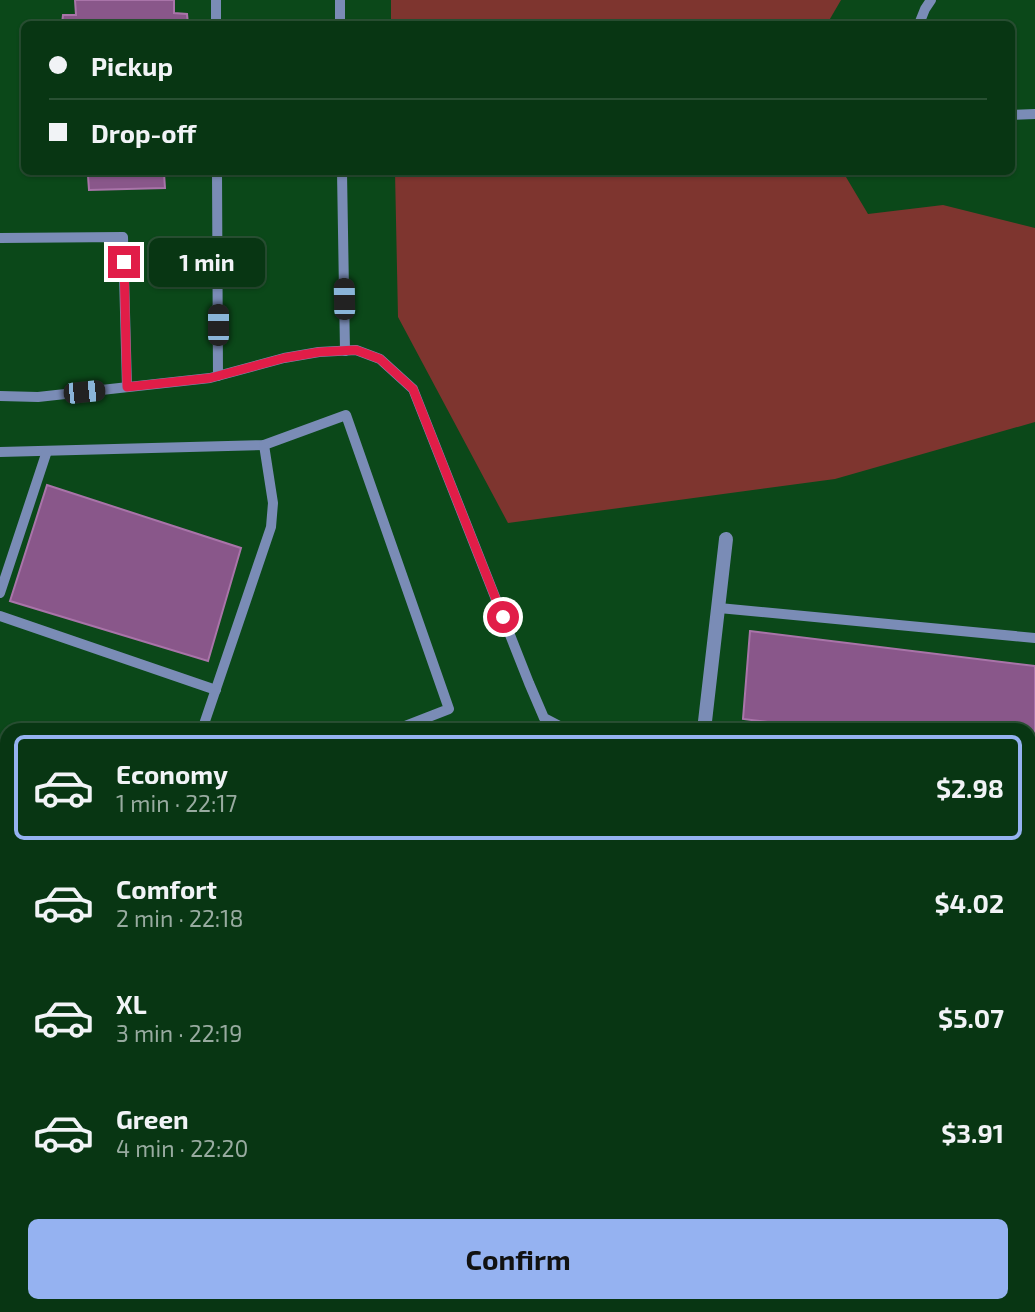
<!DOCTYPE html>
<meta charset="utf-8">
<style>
:root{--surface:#083613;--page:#113e1c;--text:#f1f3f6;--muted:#98aba0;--line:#295033;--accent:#95b2f1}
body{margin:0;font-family:"Exo 2",sans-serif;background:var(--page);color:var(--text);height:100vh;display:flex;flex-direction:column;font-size:26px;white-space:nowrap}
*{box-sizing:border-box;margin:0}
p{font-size:23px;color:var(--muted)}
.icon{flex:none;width:38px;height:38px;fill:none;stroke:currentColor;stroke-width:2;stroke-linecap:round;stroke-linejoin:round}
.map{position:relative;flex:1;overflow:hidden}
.panel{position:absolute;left:0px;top:723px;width:1036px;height:590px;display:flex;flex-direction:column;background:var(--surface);border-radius:21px 21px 0 0;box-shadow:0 2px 5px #0004,0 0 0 2px var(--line)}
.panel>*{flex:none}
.top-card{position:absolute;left:21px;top:21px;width:994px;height:154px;border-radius:10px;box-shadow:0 2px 5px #0004,0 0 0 2px var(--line);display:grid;align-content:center;height:154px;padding:0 28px;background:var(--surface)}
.end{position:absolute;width:32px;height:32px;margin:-16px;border:9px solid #e11d48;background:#fff;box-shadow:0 0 0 4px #fff}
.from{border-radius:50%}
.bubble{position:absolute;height:49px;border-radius:10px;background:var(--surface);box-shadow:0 2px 5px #0004,0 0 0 2px var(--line);font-size:23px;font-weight:700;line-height:49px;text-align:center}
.car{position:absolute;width:21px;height:42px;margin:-21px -10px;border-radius:9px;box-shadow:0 0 5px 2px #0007;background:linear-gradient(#222 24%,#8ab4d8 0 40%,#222 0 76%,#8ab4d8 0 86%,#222 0)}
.top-card b{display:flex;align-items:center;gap:24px;height:66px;font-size:26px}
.top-card b+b{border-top:2px solid var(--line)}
.top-card i{width:18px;height:18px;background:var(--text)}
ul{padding:12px 0 0;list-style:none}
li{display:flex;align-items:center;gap:21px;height:105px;margin:0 14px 10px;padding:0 14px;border:4px solid transparent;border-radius:10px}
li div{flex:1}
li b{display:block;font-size:26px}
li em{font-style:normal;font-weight:700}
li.selected{border-color:var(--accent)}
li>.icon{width:63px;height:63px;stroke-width:1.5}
.cta{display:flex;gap:14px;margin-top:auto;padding:14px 28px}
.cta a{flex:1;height:80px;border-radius:10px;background:var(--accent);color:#111;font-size:28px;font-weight:700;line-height:80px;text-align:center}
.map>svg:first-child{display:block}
.green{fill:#7e352f}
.building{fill:#89578a;stroke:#a974a9;stroke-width:2}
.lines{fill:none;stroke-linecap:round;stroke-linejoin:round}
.service{stroke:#7a8cb6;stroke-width:10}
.minor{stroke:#7a8cb6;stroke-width:14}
.primary{stroke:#d5ddee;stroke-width:18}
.route{stroke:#e11d48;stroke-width:9}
</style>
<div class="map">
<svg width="1035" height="1312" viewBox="0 0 1035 1312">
<rect width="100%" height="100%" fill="#0b4819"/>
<g class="green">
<path d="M 391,0 L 841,0 L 827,24 L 391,24 Z"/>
<path d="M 395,172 L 843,172 L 868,214 L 943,205 L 1035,228 L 1035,422 L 835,479 L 508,523 L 398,317 Z"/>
</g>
<g class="building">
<path d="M 75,0 L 174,0 L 174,13 L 187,14 L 188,24 L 62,24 L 63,15 L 76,15 Z"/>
<path d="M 78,172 L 176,172 L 176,174 L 164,173 L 165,188 L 89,190 L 88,176 L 78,176 Z"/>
<path d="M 47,485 L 241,548 L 208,661 L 10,601 Z"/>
<path d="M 750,631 L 1035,666 L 1035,1136 L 1029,1156 L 1029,730 L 831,730 L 743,719 Z"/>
</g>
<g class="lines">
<g class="service">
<path d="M 216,0 L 216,24"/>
<path d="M 340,0 L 340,24"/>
<path d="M 919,24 L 925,9 L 931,0"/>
<path d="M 1012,115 L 1035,114"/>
<path d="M 217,172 L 218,376"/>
<path d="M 342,172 L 345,351"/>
<path d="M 0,238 L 123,237 L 127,387"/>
<path d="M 0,396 L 38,397 L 210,378 L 284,358 L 319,352 L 356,350 L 380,359 L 413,389 L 529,683 L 544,718 L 567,730"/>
<path d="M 0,452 L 264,445 L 346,415 L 449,709 L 395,730"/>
<path d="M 0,593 L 47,451"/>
<path d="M 719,608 L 1035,638"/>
<path d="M 0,616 L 216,690"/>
<path d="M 202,730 L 271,527 L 273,503 L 264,445"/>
<path d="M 0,798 L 7,796"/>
<path d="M 0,1016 L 7,979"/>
<path d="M 0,1122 L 7,1124"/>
<path d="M 1029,1177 L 1035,1159"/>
<path d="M 1029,1189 L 1035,1190"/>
<path d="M 1029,1289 L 1035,1291"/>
<path d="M 855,1306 L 908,1312"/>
<path d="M 916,1312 L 917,1306"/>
<path d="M 973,1312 L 975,1306"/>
<path d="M 1034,1312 L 1035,1307"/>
</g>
<g class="minor">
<path d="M 704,730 L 726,539"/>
<path d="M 621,1312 L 622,1306"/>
</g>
<g class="primary">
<path d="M 0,1229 L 7,1232"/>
<path d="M 0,1286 L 7,1289"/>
<path d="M 60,1306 L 82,1312"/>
<path d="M 246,1306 L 270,1312"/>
</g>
</g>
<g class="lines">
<path class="route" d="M 124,262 L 127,387 L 210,378 L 284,358 L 319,352 L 356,350 L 380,359 L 413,389 L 503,617"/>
</g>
</svg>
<i class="end from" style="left:503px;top:617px"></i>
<i class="end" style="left:124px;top:262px"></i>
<div class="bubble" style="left:149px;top:238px;width:116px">1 min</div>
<i class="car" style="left:344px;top:299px;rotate:359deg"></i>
<i class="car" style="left:218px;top:325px;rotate:0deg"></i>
<i class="car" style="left:84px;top:392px;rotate:84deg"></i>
<div class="top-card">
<b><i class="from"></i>Pickup</b>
<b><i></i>Drop-off</b>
</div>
<section class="panel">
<ul>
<li class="selected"><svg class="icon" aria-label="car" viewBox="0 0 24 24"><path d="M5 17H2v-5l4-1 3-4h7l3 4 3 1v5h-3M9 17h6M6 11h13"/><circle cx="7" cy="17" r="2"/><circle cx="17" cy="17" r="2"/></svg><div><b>Economy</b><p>1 min · 22:17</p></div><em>$2.98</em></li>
<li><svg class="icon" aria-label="car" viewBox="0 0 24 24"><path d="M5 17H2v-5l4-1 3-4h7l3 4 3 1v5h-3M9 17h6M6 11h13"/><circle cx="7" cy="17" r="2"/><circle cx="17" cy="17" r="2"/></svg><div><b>Comfort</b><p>2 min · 22:18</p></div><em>$4.02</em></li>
<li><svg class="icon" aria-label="car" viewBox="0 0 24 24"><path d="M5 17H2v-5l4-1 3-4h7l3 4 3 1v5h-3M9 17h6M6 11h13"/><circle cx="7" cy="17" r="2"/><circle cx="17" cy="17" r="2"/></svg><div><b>XL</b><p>3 min · 22:19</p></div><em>$5.07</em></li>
<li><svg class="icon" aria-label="car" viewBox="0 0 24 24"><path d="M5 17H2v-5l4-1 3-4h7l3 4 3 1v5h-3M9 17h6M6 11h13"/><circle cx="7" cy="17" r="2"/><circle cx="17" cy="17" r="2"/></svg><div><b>Green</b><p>4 min · 22:20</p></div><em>$3.91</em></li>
</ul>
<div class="cta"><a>Confirm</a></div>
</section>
</div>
